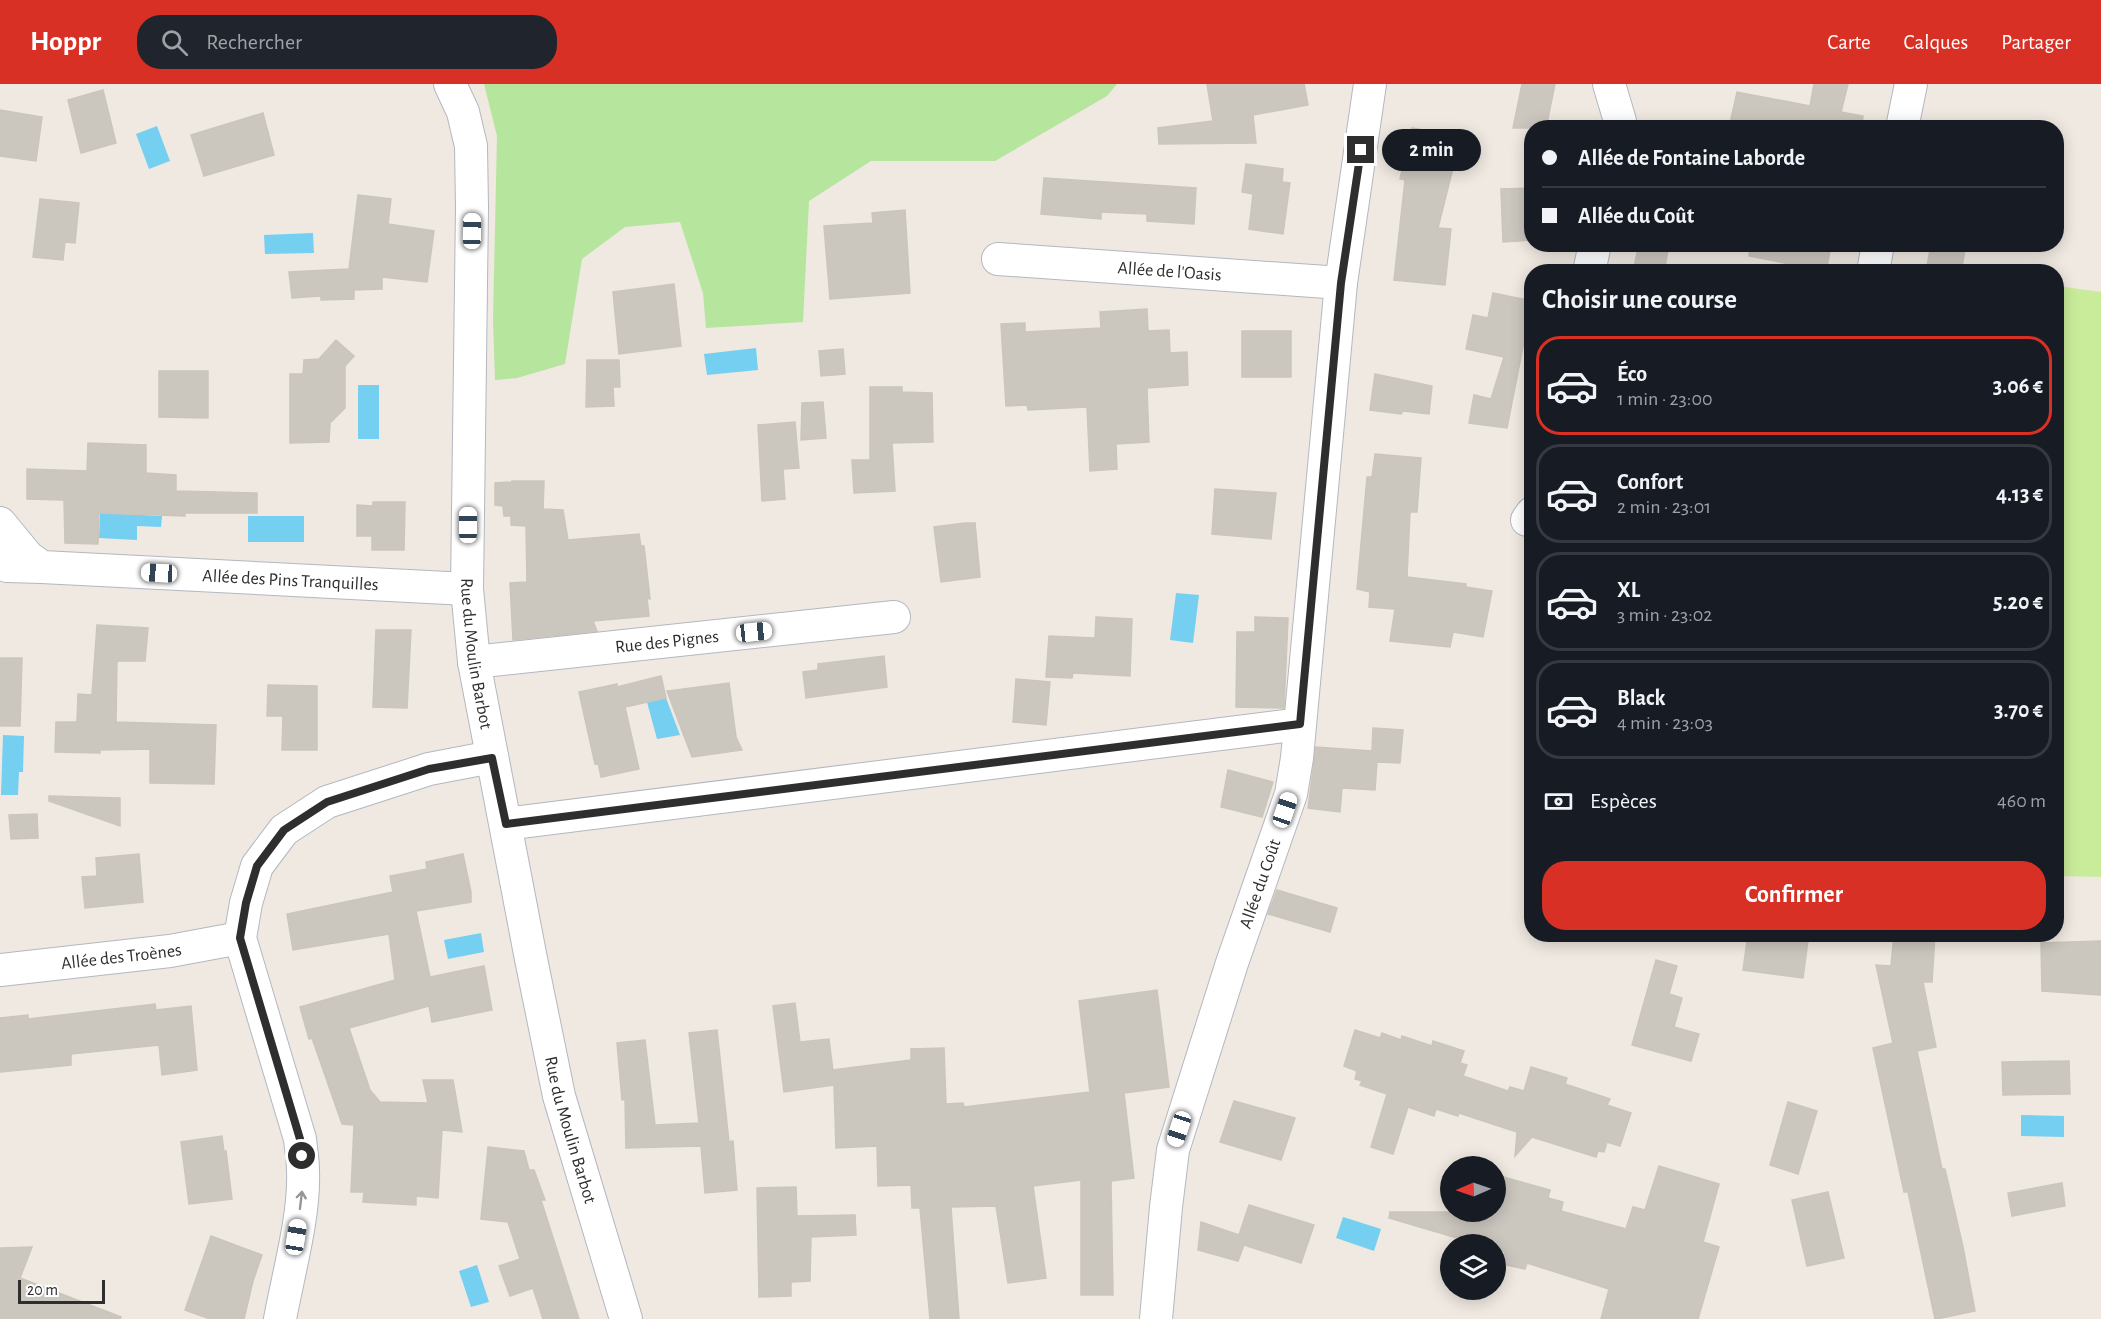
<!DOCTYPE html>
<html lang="fr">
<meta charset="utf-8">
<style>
:root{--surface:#171b24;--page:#20242c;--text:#f1f3f6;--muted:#9ea1a6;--line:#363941;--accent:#d93025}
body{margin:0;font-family:"Alegreya Sans",sans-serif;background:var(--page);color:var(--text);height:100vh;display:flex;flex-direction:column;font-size:22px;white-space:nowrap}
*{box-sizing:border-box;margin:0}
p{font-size:20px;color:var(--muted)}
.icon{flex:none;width:33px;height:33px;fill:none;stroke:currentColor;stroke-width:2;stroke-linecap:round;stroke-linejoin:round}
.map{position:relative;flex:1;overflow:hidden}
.drawer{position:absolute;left:1524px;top:180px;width:540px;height:678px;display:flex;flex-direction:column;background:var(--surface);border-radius:24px;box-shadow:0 3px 15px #0003}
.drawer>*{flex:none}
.top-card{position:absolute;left:1524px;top:36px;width:540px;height:132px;border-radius:24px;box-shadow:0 3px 15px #0003;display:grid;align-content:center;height:132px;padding:0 18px;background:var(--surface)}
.needle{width:39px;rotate:268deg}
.tools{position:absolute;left:1440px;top:1072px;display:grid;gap:12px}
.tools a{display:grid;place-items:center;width:66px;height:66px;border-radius:50%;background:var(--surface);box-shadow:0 3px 15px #0003;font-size:30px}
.scale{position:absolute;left:18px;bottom:15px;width:87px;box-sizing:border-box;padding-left:6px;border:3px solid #2e2e2e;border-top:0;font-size:16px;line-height:21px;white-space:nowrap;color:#2e2e2e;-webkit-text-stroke:4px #fff;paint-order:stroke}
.end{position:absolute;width:27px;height:27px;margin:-14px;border:8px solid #2e2e2e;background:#fff;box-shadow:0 0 0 3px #fff}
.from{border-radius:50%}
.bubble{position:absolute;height:42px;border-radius:21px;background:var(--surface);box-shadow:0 3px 15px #0003;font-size:20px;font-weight:600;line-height:42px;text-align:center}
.car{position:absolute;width:18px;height:36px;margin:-18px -9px;border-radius:8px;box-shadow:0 0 4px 2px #0007;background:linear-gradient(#fff 24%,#345 0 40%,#fff 0 76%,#345 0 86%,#fff 0)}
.top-card b{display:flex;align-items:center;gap:21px;height:57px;font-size:22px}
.top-card b+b{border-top:2px solid var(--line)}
.top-card i{width:15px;height:15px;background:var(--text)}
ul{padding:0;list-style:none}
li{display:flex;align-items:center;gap:18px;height:99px;margin:0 12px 9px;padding:0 6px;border:3px solid var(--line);border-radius:24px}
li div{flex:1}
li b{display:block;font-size:22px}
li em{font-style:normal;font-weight:600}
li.on{border-color:var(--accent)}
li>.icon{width:54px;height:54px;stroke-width:1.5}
h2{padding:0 18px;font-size:27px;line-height:72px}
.pay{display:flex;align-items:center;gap:15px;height:66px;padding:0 18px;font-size:22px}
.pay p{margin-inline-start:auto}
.action{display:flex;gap:12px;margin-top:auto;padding:12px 18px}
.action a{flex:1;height:69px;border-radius:24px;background:var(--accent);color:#fff;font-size:24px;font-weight:600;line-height:69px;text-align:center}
header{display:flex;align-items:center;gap:36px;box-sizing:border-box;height:84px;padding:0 30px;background:var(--accent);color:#fff}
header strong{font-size:28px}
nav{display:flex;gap:33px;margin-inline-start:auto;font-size:21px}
.search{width:420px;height:54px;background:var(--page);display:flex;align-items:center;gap:15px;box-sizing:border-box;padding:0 21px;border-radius:24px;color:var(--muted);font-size:22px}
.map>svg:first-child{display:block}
.green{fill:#b6e59e}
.pitch{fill:#c9ec9a}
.water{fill:#75cff0}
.building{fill:#cbc7bf;stroke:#cbc5ba;stroke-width:1.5}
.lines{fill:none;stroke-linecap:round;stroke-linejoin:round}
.minor-casing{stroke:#b4b7c1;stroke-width:34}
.minor{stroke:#fff;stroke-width:32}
.oneway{stroke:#969696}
.route{stroke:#2e2e2e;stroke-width:8}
.labels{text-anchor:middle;stroke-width:6;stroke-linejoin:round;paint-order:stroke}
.street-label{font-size:18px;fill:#2e2e2e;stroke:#fff}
</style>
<header>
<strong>Hoppr</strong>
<div class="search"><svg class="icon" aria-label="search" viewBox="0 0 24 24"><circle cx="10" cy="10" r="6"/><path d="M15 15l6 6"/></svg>Rechercher</div>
<nav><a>Carte</a><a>Calques</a><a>Partager</a></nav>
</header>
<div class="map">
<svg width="2101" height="1235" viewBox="0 0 2101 1235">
<rect width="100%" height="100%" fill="#efe9e1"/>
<path class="green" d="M 484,0 L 1117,0 L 1107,12 L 995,77 L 871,77 L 809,117 L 803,238 L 706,244 L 703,209 L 680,138 L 625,143 L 582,175 L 565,280 L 517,294 L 495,296 L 493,236 L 497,52 Z"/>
<path class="pitch" d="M 2057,202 L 2101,208 L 2101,793 L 2057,792 Z"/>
<g class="water">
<path d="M 157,42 L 170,77 L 149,85 L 136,50 Z"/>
<path d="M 313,149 L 314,169 L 265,170 L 264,151 Z"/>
<path d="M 756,264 L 758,286 L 707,291 L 704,270 Z"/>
<rect x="358" y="301" width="21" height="54"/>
<path d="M 100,429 L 162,432 L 161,443 L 137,442 L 137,456 L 99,454 Z"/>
<rect x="248" y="432" width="56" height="26"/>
<path d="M 1176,509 L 1199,511 L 1193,559 L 1170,556 Z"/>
<path d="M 666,614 L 680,651 L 657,655 L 647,618 Z"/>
<path d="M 3,651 L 24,652 L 23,688 L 19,688 L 18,711 L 1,711 Z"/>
<path d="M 481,849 L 484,868 L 448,875 L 444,856 Z"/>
<path d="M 2021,1031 L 2064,1032 L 2064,1053 L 2021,1052 Z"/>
<path d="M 1343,1133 L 1381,1145 L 1374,1167 L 1336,1154 Z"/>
<path d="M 477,1181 L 489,1218 L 471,1223 L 459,1187 Z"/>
</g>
<g class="building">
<path d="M 1207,0 L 1304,0 L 1308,21 L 1253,31 L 1256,59 L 1159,60 L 1158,44 L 1213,37 Z"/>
<path d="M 1522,0 L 1555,0 L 1546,44 L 1513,44 Z"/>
<path d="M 1814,0 L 1848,0 L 1841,28 L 1863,32 L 1862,44 L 1729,44 L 1737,8 L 1810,22 Z"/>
<path d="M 103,6 L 116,59 L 81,69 L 68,16 Z"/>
<path d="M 0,26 L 42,33 L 36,77 L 0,72 Z"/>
<path d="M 263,29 L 274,71 L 204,92 L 191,51 Z"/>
<path d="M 1412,44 L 1445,50 L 1438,80 L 1453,84 L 1438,144 L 1451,145 L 1445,201 L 1394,196 L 1405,96 L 1400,95 Z"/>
<path d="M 1246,80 L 1283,85 L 1282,98 L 1290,99 L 1283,150 L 1249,145 L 1253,110 L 1242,108 Z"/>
<path d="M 1044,94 L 1196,104 L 1194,140 L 1147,137 L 1147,130 L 1101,128 L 1101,135 L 1041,130 Z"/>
<path d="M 1532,104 L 1532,156 L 1503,158 L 1501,105 Z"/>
<path d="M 358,111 L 391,115 L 388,140 L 434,147 L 427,198 L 382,193 L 382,205 L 354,206 L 354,215 L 321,216 L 321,212 L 292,214 L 289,188 L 349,185 Z"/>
<path d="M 40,115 L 79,119 L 75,159 L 65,158 L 63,176 L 33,173 Z"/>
<path d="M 905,126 L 910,209 L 830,215 L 824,142 L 873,139 L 872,129 Z"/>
<path d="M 1639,160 L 1669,160 L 1664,188 L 1633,188 Z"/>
<path d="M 1750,160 L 1824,160 L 1823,165 L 1830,167 L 1826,188 L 1799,188 L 1800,182 L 1749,172 Z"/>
<path d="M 1931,160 L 1966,160 L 1961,188 L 1926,188 Z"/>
<path d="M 674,200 L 681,262 L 619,270 L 613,208 Z"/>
<path d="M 1493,209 L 1532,217 L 1507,344 L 1469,339 L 1474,311 L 1491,315 L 1504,273 L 1466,265 L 1473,231 L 1488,234 Z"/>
<path d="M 1147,225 L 1148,247 L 1169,246 L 1170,269 L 1187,268 L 1188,301 L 1147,304 L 1149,358 L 1116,360 L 1117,385 L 1090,387 L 1087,323 L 1028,326 L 1027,321 L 1006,322 L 1001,240 L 1025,239 L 1025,248 L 1101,244 L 1100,228 Z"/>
<rect x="1242" y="247" width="49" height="46"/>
<path d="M 336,256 L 354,272 L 345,282 L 345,324 L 330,339 L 329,358 L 290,359 L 290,290 L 303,290 L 304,276 L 319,275 Z"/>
<path d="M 843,265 L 845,290 L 821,292 L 819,267 Z"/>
<path d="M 587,276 L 619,276 L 620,303 L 613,303 L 614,322 L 586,323 Z"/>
<path d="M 159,287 L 208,287 L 208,334 L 159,333 Z"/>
<path d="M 1375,290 L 1432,302 L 1429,330 L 1403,327 L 1401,330 L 1370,326 Z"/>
<path d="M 870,303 L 902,303 L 902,308 L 932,309 L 933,358 L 892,359 L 895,407 L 854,409 L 852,376 L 870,376 Z"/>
<path d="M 823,318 L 826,354 L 801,356 L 802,319 Z"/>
<path d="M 795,338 L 799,384 L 783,385 L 785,415 L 762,417 L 758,341 Z"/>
<path d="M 88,359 L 146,361 L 146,389 L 176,391 L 176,407 L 257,409 L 257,429 L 185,429 L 185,432 L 99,429 L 98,460 L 65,459 L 64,416 L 27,415 L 27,385 L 87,387 Z"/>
<path d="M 1375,370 L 1421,374 L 1417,428 L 1410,428 L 1407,493 L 1466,500 L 1466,503 L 1492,507 L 1483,553 L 1453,548 L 1450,563 L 1390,557 L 1395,525 L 1369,523 L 1370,508 L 1357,505 L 1367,393 L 1372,393 Z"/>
<path d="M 512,397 L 544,397 L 543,425 L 563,426 L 568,456 L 639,450 L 641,462 L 644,462 L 650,515 L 647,514 L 649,532 L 593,537 L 597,547 L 513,556 L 510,499 L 527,498 L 526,442 L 511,441 L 511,432 L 504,432 L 503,422 L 495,421 L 495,399 L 512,398 Z"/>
<path d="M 1215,405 L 1276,409 L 1271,455 L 1212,450 Z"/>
<path d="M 373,418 L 405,418 L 404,466 L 372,466 L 372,452 L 357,452 L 357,421 L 373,422 Z"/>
<path d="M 965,439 L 975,439 L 980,493 L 941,498 L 934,443 Z"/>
<path d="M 1096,533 L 1132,535 L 1130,592 L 1073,589 L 1072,594 L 1046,593 L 1049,552 L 1095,554 Z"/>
<path d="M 1255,533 L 1288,534 L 1284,624 L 1236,623 L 1237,548 L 1255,548 Z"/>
<path d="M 97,541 L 148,544 L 145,577 L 117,577 L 116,638 L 216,641 L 214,700 L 150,699 L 150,665 L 100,666 L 100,669 L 55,668 L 56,638 L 77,638 L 78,610 L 92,611 Z"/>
<path d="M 376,546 L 411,546 L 407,624 L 373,623 Z"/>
<path d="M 884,572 L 887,603 L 806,614 L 803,588 L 818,586 L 818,580 Z"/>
<path d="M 0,574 L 22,574 L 20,642 L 0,642 Z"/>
<path d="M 661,592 L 666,614 L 625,623 L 639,685 L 601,693 L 598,679 L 595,680 L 579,608 L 617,600 L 617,603 Z"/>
<path d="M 1016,595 L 1050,598 L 1046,641 L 1013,638 Z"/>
<path d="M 729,599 L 736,653 L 742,666 L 692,673 L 667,607 Z"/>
<path d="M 268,601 L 317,602 L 317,666 L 282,666 L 283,632 L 267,632 Z"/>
<path d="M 1373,644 L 1403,646 L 1400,679 L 1377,678 L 1375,706 L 1342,704 L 1340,728 L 1308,724 L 1316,663 L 1372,667 Z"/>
<path d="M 1228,686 L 1273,698 L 1262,733 L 1221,723 Z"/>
<path d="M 49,712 L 120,714 L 120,742 L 49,717 Z"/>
<path d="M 37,730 L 38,754 L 11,755 L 9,731 Z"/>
<path d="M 139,770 L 143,818 L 85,824 L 82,793 L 97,792 L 96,774 Z"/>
<path d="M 463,770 L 471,808 L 471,818 L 416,827 L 430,893 L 484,882 L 492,926 L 432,938 L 429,922 L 349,944 L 370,1006 L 380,1018 L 428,1019 L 423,996 L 453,996 L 462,1048 L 442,1046 L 438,1114 L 416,1112 L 416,1121 L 363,1118 L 364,1108 L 351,1108 L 354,1041 L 342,1040 L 312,954 L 309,955 L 300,923 L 395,896 L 389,850 L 293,866 L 287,830 L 393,808 L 390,792 L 427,785 L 426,778 Z"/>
<path d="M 1277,806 L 1337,824 L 1330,848 L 1268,830 Z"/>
<path d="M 1748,850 L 1774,850 L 1808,856 L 1803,894 L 1743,886 Z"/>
<path d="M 1894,850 L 1935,850 L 1932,898 L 1923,898 L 1936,963 L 1917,967 L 1942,1085 L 1945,1085 L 1963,1163 L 1975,1227 L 1937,1235 L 1935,1235 L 1908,1108 L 1904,1108 L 1873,964 L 1893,959 L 1876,881 L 1891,882 Z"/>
<path d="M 2101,857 L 2101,911 L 2042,907 L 2041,859 Z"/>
<path d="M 1656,876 L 1677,882 L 1669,910 L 1682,914 L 1674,943 L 1699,950 L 1691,977 L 1632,961 Z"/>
<path d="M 1157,906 L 1169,1003 L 1124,1009 L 1134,1094 L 1111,1097 L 1113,1211 L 1081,1211 L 1081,1096 L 1033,1102 L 1046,1194 L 1008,1199 L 996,1122 L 951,1123 L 959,1235 L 930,1235 L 920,1124 L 912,1124 L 911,1101 L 878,1102 L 877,1062 L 836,1064 L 834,1001 L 784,1008 L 773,922 L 795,919 L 800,958 L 829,955 L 834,995 L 833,986 L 911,976 L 911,965 L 944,964 L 946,1020 L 963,1019 L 964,1023 L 1090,1008 L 1079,917 Z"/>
<path d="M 155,920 L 156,926 L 191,922 L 197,986 L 162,991 L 159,961 L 71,970 L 71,981 L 0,988 L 0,934 L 28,931 L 28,935 Z"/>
<path d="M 717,946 L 729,1058 L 733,1057 L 737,1106 L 705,1109 L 701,1062 L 626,1064 L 625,1015 L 622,1016 L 617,959 L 645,956 L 655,1041 L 699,1039 L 689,949 Z"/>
<path d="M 1355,946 L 1380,954 L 1382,949 L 1401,956 L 1402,952 L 1432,962 L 1433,957 L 1464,967 L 1460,979 L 1467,981 L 1463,992 L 1508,1007 L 1510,1003 L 1524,1007 L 1531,983 L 1567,994 L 1565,1000 L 1610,1015 L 1607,1021 L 1631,1029 L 1620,1062 L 1607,1058 L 1604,1068 L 1598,1067 L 1596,1073 L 1532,1053 L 1515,1072 L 1517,1048 L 1459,1029 L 1458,1032 L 1436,1025 L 1434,1032 L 1408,1023 L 1393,1070 L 1371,1063 L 1387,1010 L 1360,1001 L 1362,997 L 1355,995 L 1357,987 L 1344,982 Z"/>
<path d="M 2069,977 L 2070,1010 L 2003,1011 L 2002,978 Z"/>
<path d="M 1234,1017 L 1295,1034 L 1281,1076 L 1220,1058 Z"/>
<path d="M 1788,1018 L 1817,1027 L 1798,1090 L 1770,1081 Z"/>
<path d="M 222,1052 L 224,1068 L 226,1067 L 232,1115 L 189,1120 L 181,1058 Z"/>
<path d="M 488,1063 L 524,1067 L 529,1086 L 534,1086 L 545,1116 L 541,1116 L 579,1235 L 543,1235 L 533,1204 L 510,1212 L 499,1182 L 520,1175 L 508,1138 L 481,1135 Z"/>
<path d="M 1659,1082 L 1719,1100 L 1703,1158 L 1719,1163 L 1698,1235 L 1601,1235 L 1609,1205 L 1527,1179 L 1525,1185 L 1502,1180 L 1505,1168 L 1496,1165 L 1496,1161 L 1455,1161 L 1457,1154 L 1389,1134 L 1390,1128 L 1496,1128 L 1496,1091 L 1550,1106 L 1548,1114 L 1563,1118 L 1561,1127 L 1626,1145 L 1633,1123 L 1645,1126 Z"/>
<path d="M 2062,1099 L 2065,1122 L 2012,1132 L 2008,1109 Z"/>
<path d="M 796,1103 L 797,1132 L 855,1131 L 856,1151 L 811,1153 L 810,1197 L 791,1198 L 791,1212 L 759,1213 L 757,1104 Z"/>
<path d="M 1828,1108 L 1844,1174 L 1807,1182 L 1792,1116 Z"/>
<path d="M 1249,1121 L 1314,1141 L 1301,1179 L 1244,1161 L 1238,1177 L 1198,1166 L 1201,1138 L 1239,1151 Z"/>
<path d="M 211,1152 L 262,1171 L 253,1197 L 244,1235 L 210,1235 L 185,1226 Z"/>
<path d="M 32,1163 L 20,1194 L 121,1233 L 120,1235 L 0,1235 L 0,1164 Z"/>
</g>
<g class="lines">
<defs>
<g id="minor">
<path id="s1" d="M 450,0 L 463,28 L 471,62 L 472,124 L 467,505 L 474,578 L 531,875 L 559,1012 L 626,1235"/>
<path d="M 1609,0 L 1620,37 L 1619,44"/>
<path d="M 1902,44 L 1911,0"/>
<path id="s2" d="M 998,175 L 1341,199"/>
<path d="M 1589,188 L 1595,160"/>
<path d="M 1873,188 L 1878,160"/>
<path d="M 1527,436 L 1532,429"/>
<path id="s3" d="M 0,439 L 28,473 L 42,483 L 467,505"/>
<path d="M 0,478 L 7,482 L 42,483"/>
<path id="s4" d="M 474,578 L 894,533"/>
<path d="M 506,740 L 1300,640"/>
<path id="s5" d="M 0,886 L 170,867 L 240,854"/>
<path d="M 280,1235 C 288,1191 305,1131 303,1087 C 303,1076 301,1065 300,1055 L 240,854 L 246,819 L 257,782 L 284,746 L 327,718 L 429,685 L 492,673"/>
<path id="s6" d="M 1156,1235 L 1166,1123 L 1173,1066 L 1232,879 L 1291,710 L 1297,674 L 1341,199 L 1370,0"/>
</g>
</defs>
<use href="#minor" class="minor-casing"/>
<use href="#minor" class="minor"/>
</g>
<defs><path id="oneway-shaft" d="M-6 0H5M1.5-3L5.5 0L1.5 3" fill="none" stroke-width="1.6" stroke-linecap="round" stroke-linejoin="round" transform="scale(1.5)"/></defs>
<use class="oneway" href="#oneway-shaft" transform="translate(301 1116) rotate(-83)"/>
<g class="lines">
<path class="route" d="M 302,1072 L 300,1055 L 240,854 L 246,819 L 257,782 L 284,746 L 327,718 L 429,685 L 492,674 L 506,740 L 1300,640 L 1341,199 L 1361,66"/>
</g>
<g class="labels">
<g class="street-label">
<text dy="6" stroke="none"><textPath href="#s2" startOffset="172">Allée de l'Oasis</textPath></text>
<text dy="6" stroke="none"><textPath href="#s3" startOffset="310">Allée des Pins Tranquilles</textPath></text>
<text dy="6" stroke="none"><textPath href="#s4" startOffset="194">Rue des Pignes</textPath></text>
<text dy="6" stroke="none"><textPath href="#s1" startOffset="574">Rue du Moulin Barbot</textPath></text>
<text dy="6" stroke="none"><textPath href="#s6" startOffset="450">Allée du Coût</textPath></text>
<text dy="6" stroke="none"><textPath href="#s5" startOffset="122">Allée des Troènes</textPath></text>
<text dy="6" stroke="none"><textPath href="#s1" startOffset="1060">Rue du Moulin Barbot</textPath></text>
</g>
</g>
</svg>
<div class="tools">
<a><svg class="needle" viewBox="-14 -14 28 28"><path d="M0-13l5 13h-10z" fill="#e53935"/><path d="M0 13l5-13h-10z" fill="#9ea1a6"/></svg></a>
<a><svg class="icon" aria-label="layers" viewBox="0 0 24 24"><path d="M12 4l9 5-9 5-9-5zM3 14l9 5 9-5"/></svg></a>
</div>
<div class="scale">20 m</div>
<i class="end from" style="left:302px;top:1072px"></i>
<i class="end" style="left:1361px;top:66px"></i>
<div class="bubble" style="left:1382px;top:45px;width:99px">2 min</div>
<i class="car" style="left:472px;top:147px;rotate:1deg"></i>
<i class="car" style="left:468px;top:441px;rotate:0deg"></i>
<i class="car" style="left:159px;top:489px;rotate:273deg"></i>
<i class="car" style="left:754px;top:548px;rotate:84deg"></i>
<i class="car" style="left:1285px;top:726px;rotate:19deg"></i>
<i class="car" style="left:1179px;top:1045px;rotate:198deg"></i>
<i class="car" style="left:296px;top:1153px;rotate:9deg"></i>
<div class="top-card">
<b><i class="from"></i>Allée de Fontaine Laborde</b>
<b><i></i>Allée du Coût</b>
</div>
<section class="drawer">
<h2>Choisir une course</h2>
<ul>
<li class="on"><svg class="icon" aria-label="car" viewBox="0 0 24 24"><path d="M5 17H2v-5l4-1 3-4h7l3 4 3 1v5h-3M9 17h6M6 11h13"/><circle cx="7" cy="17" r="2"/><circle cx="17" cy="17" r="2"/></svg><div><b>Éco</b><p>1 min · 23:00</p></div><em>3.06 €</em></li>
<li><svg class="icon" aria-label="car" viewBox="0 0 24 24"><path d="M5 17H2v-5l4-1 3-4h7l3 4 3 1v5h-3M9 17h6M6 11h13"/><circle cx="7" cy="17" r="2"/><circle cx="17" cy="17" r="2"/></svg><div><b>Confort</b><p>2 min · 23:01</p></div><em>4.13 €</em></li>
<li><svg class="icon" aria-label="car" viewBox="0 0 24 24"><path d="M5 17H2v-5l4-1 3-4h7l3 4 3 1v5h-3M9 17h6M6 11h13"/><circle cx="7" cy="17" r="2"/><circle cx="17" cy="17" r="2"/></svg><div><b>XL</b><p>3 min · 23:02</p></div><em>5.20 €</em></li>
<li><svg class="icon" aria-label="car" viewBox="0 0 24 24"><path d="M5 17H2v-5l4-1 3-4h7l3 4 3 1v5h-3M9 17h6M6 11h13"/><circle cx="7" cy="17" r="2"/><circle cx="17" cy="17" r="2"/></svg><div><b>Black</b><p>4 min · 23:03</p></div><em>3.70 €</em></li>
</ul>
<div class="pay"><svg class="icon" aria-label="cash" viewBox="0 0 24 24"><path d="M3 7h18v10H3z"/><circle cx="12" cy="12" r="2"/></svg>Espèces<p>460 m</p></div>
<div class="action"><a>Confirmer</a></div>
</section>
</div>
